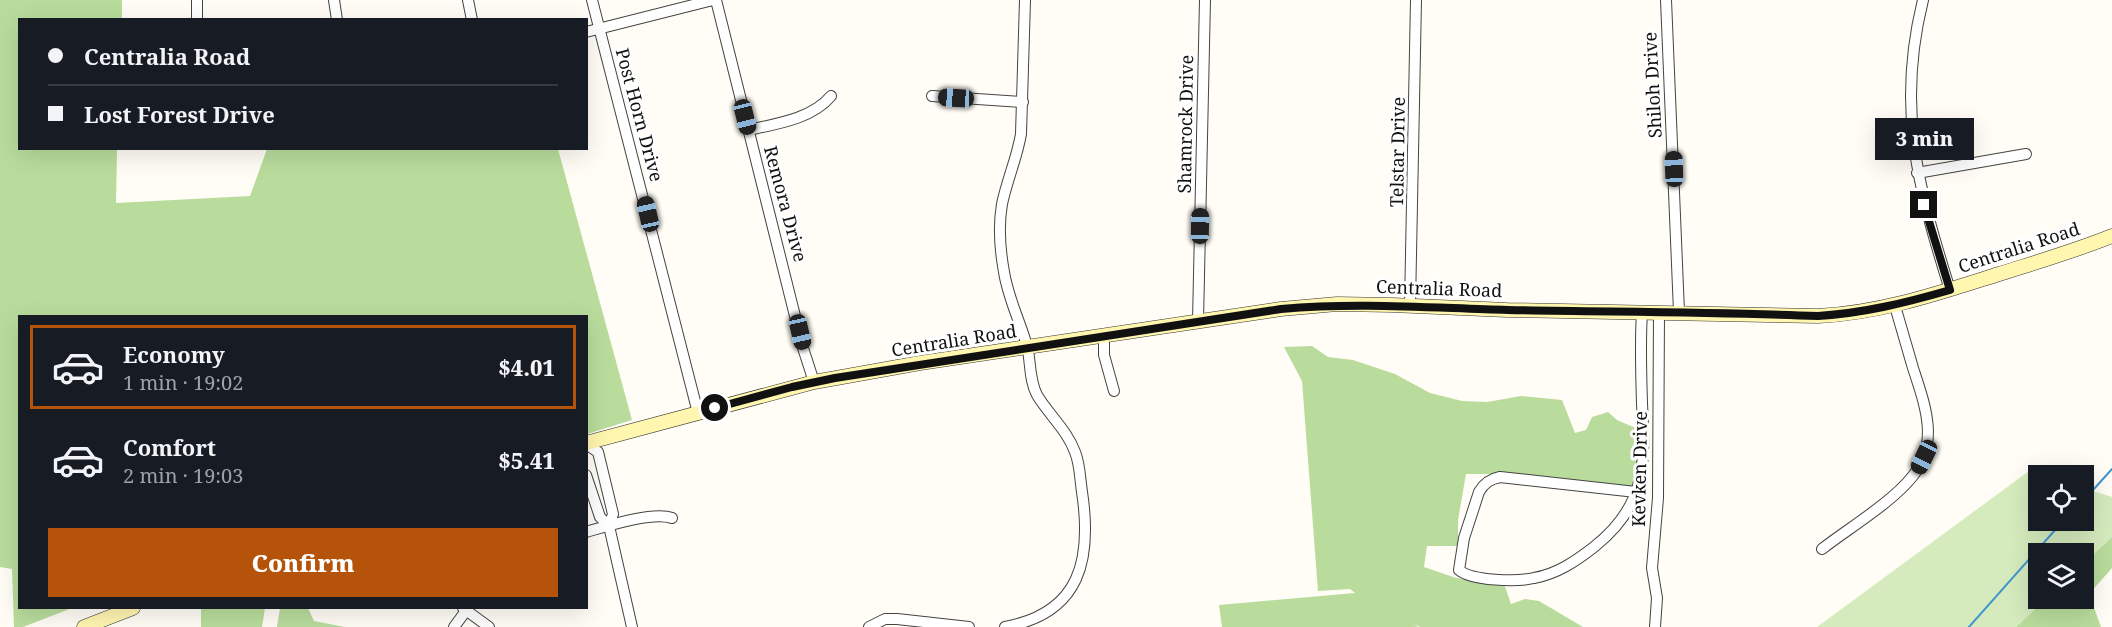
<!DOCTYPE html>
<meta charset="utf-8">
<style>
:root{--surface:#171b24;--page:#20242c;--text:#f1f3f6;--muted:#9ea1a6;--line:#363941;--accent:#b45309}
body{margin:0;font-family:"Noto Serif",serif;background:var(--page);color:var(--text);height:100vh;display:flex;flex-direction:column;font-size:22px;white-space:nowrap}
*{box-sizing:border-box;margin:0}
p{font-size:20px;color:var(--muted)}
.icon{flex:none;width:33px;height:33px;fill:none;stroke:currentColor;stroke-width:2;stroke-linecap:round;stroke-linejoin:round}
.map{position:relative;flex:1;overflow:hidden}
.side{position:absolute;left:18px;top:315px;width:570px;height:294px;display:flex;flex-direction:column;background:var(--surface);border-radius:0px;box-shadow:0 6px 24px #0002}
.side>*{flex:none}
.guide{position:absolute;left:18px;top:18px;width:570px;height:132px;border-radius:0px;box-shadow:0 6px 24px #0002;display:grid;align-content:center;height:132px;padding:0 30px;background:var(--surface)}
.buttons{position:absolute;left:2028px;top:465px;display:grid;gap:12px}
.buttons a{display:grid;place-items:center;width:66px;height:66px;border-radius:0px;background:var(--surface);box-shadow:0 6px 24px #0002;font-size:30px}
.end{position:absolute;width:27px;height:27px;margin:-14px;border:8px solid #111;background:#fff;box-shadow:0 0 0 3px #fff}
.from{border-radius:50%}
.bubble{position:absolute;height:42px;border-radius:0px;background:var(--surface);box-shadow:0 6px 24px #0002;font-size:20px;font-weight:800;line-height:42px;text-align:center}
.car{position:absolute;width:18px;height:36px;margin:-18px -9px;border-radius:8px;box-shadow:0 0 4px 2px #0007;background:linear-gradient(#222 24%,#8ab4d8 0 40%,#222 0 76%,#8ab4d8 0 86%,#222 0)}
.guide b{display:flex;align-items:center;gap:21px;height:57px;font-size:22px}
.guide b+b{border-top:2px solid var(--line)}
.guide i{width:15px;height:15px;background:var(--text)}
ul{padding:10px 0 0;list-style:none}
li{display:flex;align-items:center;gap:18px;height:84px;margin:0 12px 9px;padding:0 18px;border:3px solid transparent;border-radius:0px}
li div{flex:1}
li b{display:block;font-size:22px}
li em{font-style:normal;font-weight:800}
li.on{border-color:var(--accent)}
li>.icon{width:54px;height:54px;stroke-width:1.5}
.button{display:flex;gap:12px;margin-top:auto;padding:12px 30px}
.button a{flex:1;height:69px;border-radius:0px;background:var(--accent);color:#fff;font-size:24px;font-weight:800;line-height:69px;text-align:center}
.map>svg:first-child{display:block}
.green{fill:#d5ebbd}
.forest{fill:#b9dc9c}
.lines{fill:none;stroke-linecap:round;stroke-linejoin:round}
.stream{stroke:#3f96cf;stroke-width:2}
.street-casing{stroke:#444;stroke-width:12}
.secondary-casing{stroke:#333;stroke-width:15}
.street{stroke:#fff;stroke-width:10}
.secondary{stroke:#fff6b0;stroke-width:14}
.route{stroke:#111;stroke-width:8}
.labels{text-anchor:middle;stroke-width:6;stroke-linejoin:round;paint-order:stroke}
.street-label{font-size:18px;fill:#111;stroke:#fff}
</style>
<div class="map">
<svg width="2112" height="627" viewBox="0 0 2112 627">
<rect width="100%" height="100%" fill="#fffdf5"/>
<path class="green" d="M 2029,471 L 2044,475 L 2038,476 L 2038,520 L 2084,520 L 2084,488 L 2112,497 L 2112,537 L 2084,563 L 2084,554 L 2038,554 L 2038,598 L 2046,599 L 2016,627 L 1817,627 Z"/>
<g class="forest">
<path d="M 0,0 L 122,0 L 122,19 L 20,20 L 20,148 L 117,149 L 116,203 L 250,196 L 267,149 L 558,149 L 632,420 L 587,434 L 586,316 L 20,316 L 20,608 L 72,608 L 23,627 L 14,627 L 12,569 L 0,567 Z"/>
<path d="M 1312,346 L 1328,357 L 1353,360 L 1395,374 L 1430,393 L 1462,401 L 1487,402 L 1521,396 L 1562,400 L 1575,433 L 1586,430 L 1592,417 L 1608,412 L 1617,420 L 1638,429 L 1639,465 L 1632,487 L 1491,474 L 1466,474 L 1458,520 L 1458,546 L 1427,546 L 1424,567 L 1456,578 L 1504,584 L 1511,604 L 1525,599 L 1539,601 L 1583,627 L 1420,627 L 1414,624 L 1418,627 L 1222,627 L 1219,605 L 1355,593 L 1350,589 L 1318,591 L 1302,381 L 1284,347 Z"/>
<path d="M 2112,537 L 2112,568 L 2089,594 L 2101,627 L 2016,627 L 2046,599 L 2084,598 L 2084,563 Z"/>
<path d="M 201,608 L 265,608 L 262,627 L 201,627 Z"/>
<path d="M 280,608 L 308,608 L 314,621 L 345,627 L 277,627 Z"/>
</g>
<g class="lines">
<g class="stream">
<path d="M 2084,500 L 2112,469"/>
<path d="M 1969,627 L 2064,520"/>
</g>
<defs>
<g id="street">
<path d="M 197,0 L 197,20"/>
<path d="M 334,0 L 337,20"/>
<path d="M 468,0 L 472,20"/>
<path d="M 592,0 L 698,413"/>
<path d="M 716,0 L 803,348 L 814,382"/>
<path d="M 1666,0 L 1679,312"/>
<path d="M 1923,0 C 1896,108 1918,187 1950,290"/>
<path d="M 586,32 L 713,0"/>
<path d="M 932,96 L 1023,102"/>
<path d="M 748,130 C 776,124 812,119 831,96"/>
<path d="M 1917,173 L 2026,154"/>
<path d="M 1410,305 L 1416,0"/>
<path d="M 1198,321 L 1205,0"/>
<path d="M 1104,336 L 1104,355 L 1114,391"/>
<path d="M 586,444 L 598,452 L 613,514 L 609,526"/>
<path d="M 586,475 L 600,517 L 609,526 L 632,627"/>
<path d="M 1636,492 L 1500,477 C 1490,479 1484,483 1479,492 L 1464,538 L 1459,570 C 1472,581 1517,582 1534,578 C 1557,574 1576,561 1594,547 C 1647,505 1645,465 1642,403 C 1641,372 1640,342 1642,312"/>
<path d="M 586,532 C 607,526 653,511 672,518"/>
<path d="M 1822,549 C 1849,528 1891,503 1912,477 C 1940,443 1925,405 1913,368 C 1907,347 1901,327 1895,306"/>
<path d="M 463,608 L 489,627"/>
<path d="M 454,627 L 468,608"/>
<path d="M 869,627 L 885,619 L 897,619 L 969,627"/>
<path d="M 1005,627 C 1081,613 1092,559 1082,492 C 1080,479 1080,464 1075,452 C 1067,430 1049,415 1037,395 C 1029,380 1031,362 1027,346 C 1020,321 1008,298 1004,272 C 1000,250 998,227 1002,204 C 1007,180 1017,158 1021,134 L 1025,0"/>
<path d="M 1655,627 L 1657,598 L 1652,568 L 1658,498 L 1659,312"/>
</g>
<g id="secondary">
<path d="M 586,443 L 814,382 L 920,363 L 1281,309 L 1337,304 L 1392,305 L 1507,310 L 1818,316 C 1881,313 1939,293 1999,274 C 2037,262 2075,251 2112,236"/>
<path d="M 84,627 L 133,608"/>
</g>
</defs>
<use href="#street" class="street-casing"/>
<use href="#secondary" class="secondary-casing"/>
<use href="#street" class="street"/>
<use href="#secondary" class="secondary"/>
</g>
<g class="lines">
<path class="route" d="M 715,408 L 792,387 L 835,378 L 1281,309 C 1359,302 1431,308 1508,310 C 1611,312 1715,312 1818,316 C 1864,313 1905,303 1950,290 L 1924,205"/>
</g>
<g class="labels">
<g class="street-label">
<text transform="translate(1653 85) rotate(-93)" y="6">Shiloh Drive</text>
<text transform="translate(639 115) rotate(75)" y="6">Post Horn Drive</text>
<text transform="translate(1186 124) rotate(-89)" y="6">Shamrock Drive</text>
<text transform="translate(1398 152) rotate(-89)" y="6">Telstar Drive</text>
<text transform="translate(785 204) rotate(75)" y="6">Remora Drive</text>
<text transform="translate(2019 248) rotate(-18)" y="6">Centralia Road</text>
<text transform="translate(1439 289) rotate(2)" y="6">Centralia Road</text>
<text transform="translate(954 341) rotate(-9)" y="6">Centralia Road</text>
<text transform="translate(1640 469) rotate(-89)" y="6">Kevken Drive</text>
</g>
</g>
</svg>
<div class="buttons">
<a><svg class="icon" aria-label="locate" viewBox="0 0 24 24"><circle cx="12" cy="12" r="6"/><path d="M12 2v4M12 18v4M2 12h4M18 12h4"/></svg></a>
<a><svg class="icon" aria-label="layers" viewBox="0 0 24 24"><path d="M12 4l9 5-9 5-9-5zM3 14l9 5 9-5"/></svg></a>
</div>
<i class="end from" style="left:715px;top:408px"></i>
<i class="end" style="left:1924px;top:205px"></i>
<div class="bubble" style="left:1875px;top:118px;width:99px">3 min</div>
<i class="car" style="left:956px;top:98px;rotate:273deg"></i>
<i class="car" style="left:745px;top:117px;rotate:166deg"></i>
<i class="car" style="left:1674px;top:169px;rotate:358deg"></i>
<i class="car" style="left:648px;top:214px;rotate:347deg"></i>
<i class="car" style="left:1200px;top:226px;rotate:1deg"></i>
<i class="car" style="left:800px;top:332px;rotate:167deg"></i>
<i class="car" style="left:1924px;top:457px;rotate:206deg"></i>
<div class="guide">
<b><i class="from"></i>Centralia Road</b>
<b><i></i>Lost Forest Drive</b>
</div>
<section class="side">
<ul>
<li class="on"><svg class="icon" aria-label="car" viewBox="0 0 24 24"><path d="M5 17H2v-5l4-1 3-4h7l3 4 3 1v5h-3M9 17h6M6 11h13"/><circle cx="7" cy="17" r="2"/><circle cx="17" cy="17" r="2"/></svg><div><b>Economy</b><p>1 min · 19:02</p></div><em>$4.01</em></li>
<li><svg class="icon" aria-label="car" viewBox="0 0 24 24"><path d="M5 17H2v-5l4-1 3-4h7l3 4 3 1v5h-3M9 17h6M6 11h13"/><circle cx="7" cy="17" r="2"/><circle cx="17" cy="17" r="2"/></svg><div><b>Comfort</b><p>2 min · 19:03</p></div><em>$5.41</em></li>
</ul>
<div class="button"><a>Confirm</a></div>
</section>
</div>
